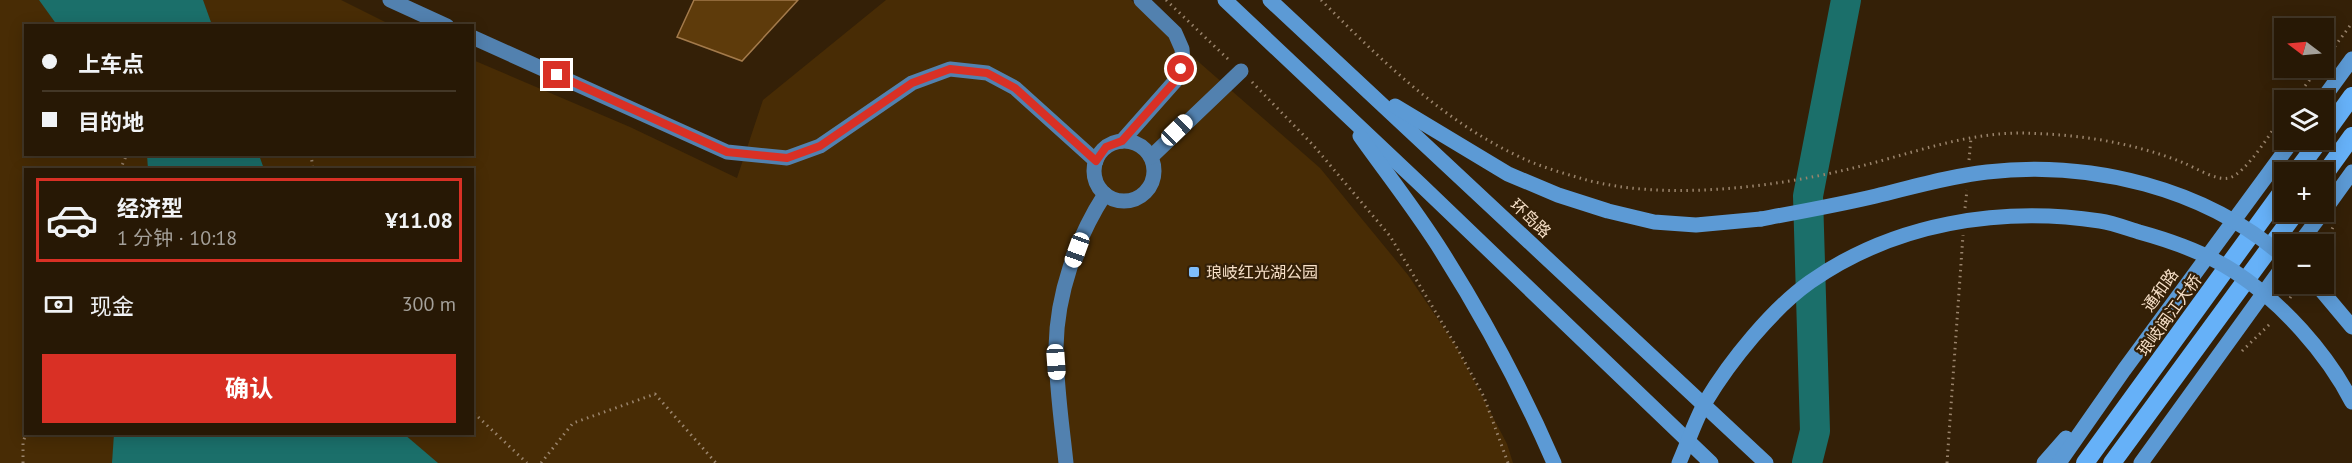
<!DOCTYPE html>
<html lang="zh">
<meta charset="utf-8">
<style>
:root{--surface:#271805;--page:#332513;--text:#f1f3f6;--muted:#a4a09a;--line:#433727;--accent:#d93025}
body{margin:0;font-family:"PT Sans","Noto Sans SC",sans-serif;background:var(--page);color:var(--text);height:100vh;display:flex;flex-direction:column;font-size:22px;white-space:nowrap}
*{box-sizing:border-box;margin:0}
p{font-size:20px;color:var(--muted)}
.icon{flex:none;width:33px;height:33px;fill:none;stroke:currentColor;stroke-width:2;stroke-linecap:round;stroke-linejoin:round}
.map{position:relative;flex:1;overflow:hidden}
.sheet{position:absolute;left:24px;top:168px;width:450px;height:267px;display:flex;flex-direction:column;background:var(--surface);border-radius:0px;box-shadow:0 3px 15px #0003,0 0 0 2px var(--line)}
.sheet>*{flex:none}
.hud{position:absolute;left:24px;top:24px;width:450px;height:132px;border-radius:0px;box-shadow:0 3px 15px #0003,0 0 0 2px var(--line);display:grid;align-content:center;height:132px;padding:0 18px;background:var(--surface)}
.needle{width:39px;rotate:286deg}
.buttons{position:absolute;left:2274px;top:18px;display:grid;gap:12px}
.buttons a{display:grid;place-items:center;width:60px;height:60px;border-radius:0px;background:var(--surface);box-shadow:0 3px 15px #0003,0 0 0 2px var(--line);font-size:30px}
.end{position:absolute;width:27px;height:27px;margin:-14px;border:8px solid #d93025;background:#fff;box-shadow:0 0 0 3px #fff}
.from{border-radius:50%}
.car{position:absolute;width:18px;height:36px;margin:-18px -9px;border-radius:8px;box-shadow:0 0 4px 2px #0007;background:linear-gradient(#fff 24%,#345 0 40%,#fff 0 76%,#345 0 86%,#fff 0)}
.hud b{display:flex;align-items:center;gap:21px;height:57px;font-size:22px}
.hud b+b{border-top:2px solid var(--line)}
.hud i{width:15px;height:15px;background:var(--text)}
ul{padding:10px 0 0;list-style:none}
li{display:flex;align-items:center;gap:18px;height:84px;margin:0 12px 9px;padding:0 6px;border:3px solid transparent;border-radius:0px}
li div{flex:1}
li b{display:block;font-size:22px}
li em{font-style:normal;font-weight:700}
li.selected{border-color:var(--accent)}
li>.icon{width:54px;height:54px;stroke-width:1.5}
.pay{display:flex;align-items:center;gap:15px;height:66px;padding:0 18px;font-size:22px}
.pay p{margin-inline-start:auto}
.button{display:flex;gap:12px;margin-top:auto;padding:12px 18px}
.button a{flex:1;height:69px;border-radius:0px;background:var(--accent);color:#fff;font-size:24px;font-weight:700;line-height:69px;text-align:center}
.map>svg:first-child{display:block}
.green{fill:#482c05;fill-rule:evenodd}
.water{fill:#1b6f6a}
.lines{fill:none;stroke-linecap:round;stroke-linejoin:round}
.river{stroke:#1b6f6a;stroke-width:30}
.building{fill:#5e3b0b;stroke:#a37a4b;stroke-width:1.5}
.path{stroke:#9a846c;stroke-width:3;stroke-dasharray:1.5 4.5;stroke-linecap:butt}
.secondary{stroke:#5281af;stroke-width:15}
.primary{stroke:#5c9ad5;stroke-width:15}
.highway{stroke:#66b1f8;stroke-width:18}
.primary-bridge{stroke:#5c9ad5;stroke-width:15}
.route{stroke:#d93025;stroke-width:8}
.poi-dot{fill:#7fbdfa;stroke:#342007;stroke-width:2}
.labels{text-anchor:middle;stroke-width:4.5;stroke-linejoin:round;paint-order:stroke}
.street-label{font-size:16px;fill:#f7e0c8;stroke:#342007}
.poi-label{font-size:16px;fill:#f7e0c8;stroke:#342007;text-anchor:start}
</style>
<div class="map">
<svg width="2352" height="463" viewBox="0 0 2352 463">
<rect width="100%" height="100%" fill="#342007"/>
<path class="green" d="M 0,0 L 341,0 L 391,25 L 26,26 L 26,154 L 472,154 L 473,60 L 630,127 L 737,178 L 763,100 L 886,0 L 1131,0 L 1201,64 L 1320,168 L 1408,275 L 1456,346 L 1507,444 L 1513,463 L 0,463 ZM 26,170 L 472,170 L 472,434 L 26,434 Z"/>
<g class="water">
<path d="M 39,0 L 203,0 L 212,25 L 57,25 Z"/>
<path d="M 147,155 L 259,155 L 264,169 L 148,169 Z"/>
<path d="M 114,434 L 404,434 L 438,463 L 112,463 Z"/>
</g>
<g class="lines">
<path class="river" d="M 1807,463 L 1815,431 L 1808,196 L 1846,0"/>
</g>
<path class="building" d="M 694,0 L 798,0 L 742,61 L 677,37 Z"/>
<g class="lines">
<g class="path">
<path d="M 1166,0 L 1230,61"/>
<path d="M 1321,0 C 1381,60 1444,122 1522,158 C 1541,167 1563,173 1583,179 C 1661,201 1770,188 1849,169 C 1905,156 1962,133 2021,133 C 2077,134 2132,142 2184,163 C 2196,168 2216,181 2229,178 C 2246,174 2274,128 2284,113"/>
<path d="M 2324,61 L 2352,23"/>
<path d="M 1252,82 L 1313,145 L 1390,236 L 1456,346 L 1484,397 L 1508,463"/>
<path d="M 2294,100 L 2319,68"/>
<path d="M 311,154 L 313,170"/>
<path d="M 1969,160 L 1971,138"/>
<path d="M 120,170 L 127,154"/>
<path d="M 1965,208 L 1967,190"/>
<path d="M 2324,245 L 2334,225"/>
<path d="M 2290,298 L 2299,284"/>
<path d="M 2242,351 L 2272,322"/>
<path d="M 472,407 L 475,414 L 527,463"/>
<path d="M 23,463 L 23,442 L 26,434"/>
<path d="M 541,463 L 573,423 L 655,394 L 716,463"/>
<path d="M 1947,463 L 1963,235"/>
</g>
<g class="secondary">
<path d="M 390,0 L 447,26"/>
<path d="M 472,37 L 727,152 L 787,158 L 820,146 L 912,83 L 950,69 L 987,73 L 1015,88 L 1096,161"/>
<path d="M 1122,141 L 1176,80 L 1183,62 L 1182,49 L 1175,33 L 1141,0"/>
<circle cx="1124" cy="171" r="30"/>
<path d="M 1151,157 L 1241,71"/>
<path d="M 1066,463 C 1062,425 1056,386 1056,347 C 1057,294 1076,239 1105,194"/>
</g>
<g class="primary">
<path d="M 1225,0 L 1421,185 L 1711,463"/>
<path d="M 1270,0 L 1766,463"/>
<path d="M 2322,100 L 2352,59"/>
<path d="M 1395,106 L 1508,174 L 1558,195 L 1608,211 L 1654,222 L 1696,225 L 1761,219"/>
<path d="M 1360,136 C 1387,174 1417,212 1442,252 C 1485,320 1522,389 1554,463"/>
<path d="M 2324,211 L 2352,172"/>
<path d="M 2299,244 L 2323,212"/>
<path d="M 2316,284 L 2352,327"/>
<path d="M 2044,463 L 2066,438"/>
<path d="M 2059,463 L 2124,370 L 2293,140"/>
<path d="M 2141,463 L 2284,265"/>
</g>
<g class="highway">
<path d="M 2324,135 L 2352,96"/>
<path d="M 2296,172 L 2320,140"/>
<path d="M 2324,175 L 2352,136"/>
<path d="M 2085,463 L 2284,189"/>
<path d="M 2112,463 L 2296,212"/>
</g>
<g class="primary-bridge">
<path d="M 1761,219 C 1799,212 1838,205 1876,196 C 1913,187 1950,176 1987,172 C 2091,160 2205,188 2284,257"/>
<path d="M 1679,463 C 1688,443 1695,420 1706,401 C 1730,361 1772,309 1810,282 C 1894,223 2000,206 2100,221 C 2113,223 2126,228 2139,232 C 2172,241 2206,253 2235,272 C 2281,302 2327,353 2352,402"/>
</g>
</g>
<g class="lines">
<path class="route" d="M 557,75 L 727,152 L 787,158 L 820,146 L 912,83 L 950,69 L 987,73 L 1015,88 L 1096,161 L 1106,147 L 1122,141 L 1176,80 L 1181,69"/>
</g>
<rect class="poi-dot" x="1188" y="266" width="12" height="12" rx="3"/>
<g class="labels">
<g class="street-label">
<text transform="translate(1531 218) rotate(43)" y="6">环岛路</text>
<text transform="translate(2160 290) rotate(-54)" y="6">通和路</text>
<text transform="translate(2169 315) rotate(-54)" y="6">琅岐闽江大桥</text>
</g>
<g class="poi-label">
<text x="1206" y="278">琅岐红光湖公园</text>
</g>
</g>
</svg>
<div class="buttons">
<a><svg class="needle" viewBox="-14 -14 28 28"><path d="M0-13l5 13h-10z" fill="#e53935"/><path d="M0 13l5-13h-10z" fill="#a4a09a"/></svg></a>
<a><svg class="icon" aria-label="layers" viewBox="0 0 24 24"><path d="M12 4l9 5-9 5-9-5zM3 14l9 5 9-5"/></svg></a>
<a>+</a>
<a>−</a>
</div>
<i class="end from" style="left:1181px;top:69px"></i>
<i class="end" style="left:557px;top:75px"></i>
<i class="car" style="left:1177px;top:130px;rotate:46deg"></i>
<i class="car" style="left:1077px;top:250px;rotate:200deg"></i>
<i class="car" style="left:1056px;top:362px;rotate:176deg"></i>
<div class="hud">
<b><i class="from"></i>上车点</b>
<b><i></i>目的地</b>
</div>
<section class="sheet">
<ul>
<li class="selected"><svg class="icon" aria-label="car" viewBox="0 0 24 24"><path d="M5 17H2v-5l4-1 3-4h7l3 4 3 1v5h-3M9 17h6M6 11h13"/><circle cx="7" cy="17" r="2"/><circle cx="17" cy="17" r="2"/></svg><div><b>经济型</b><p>1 分钟 · 10:18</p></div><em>¥11.08</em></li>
</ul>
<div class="pay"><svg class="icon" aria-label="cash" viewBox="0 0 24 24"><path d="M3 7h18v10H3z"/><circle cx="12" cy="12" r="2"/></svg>现金<p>300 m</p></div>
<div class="button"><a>确认</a></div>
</section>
</div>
